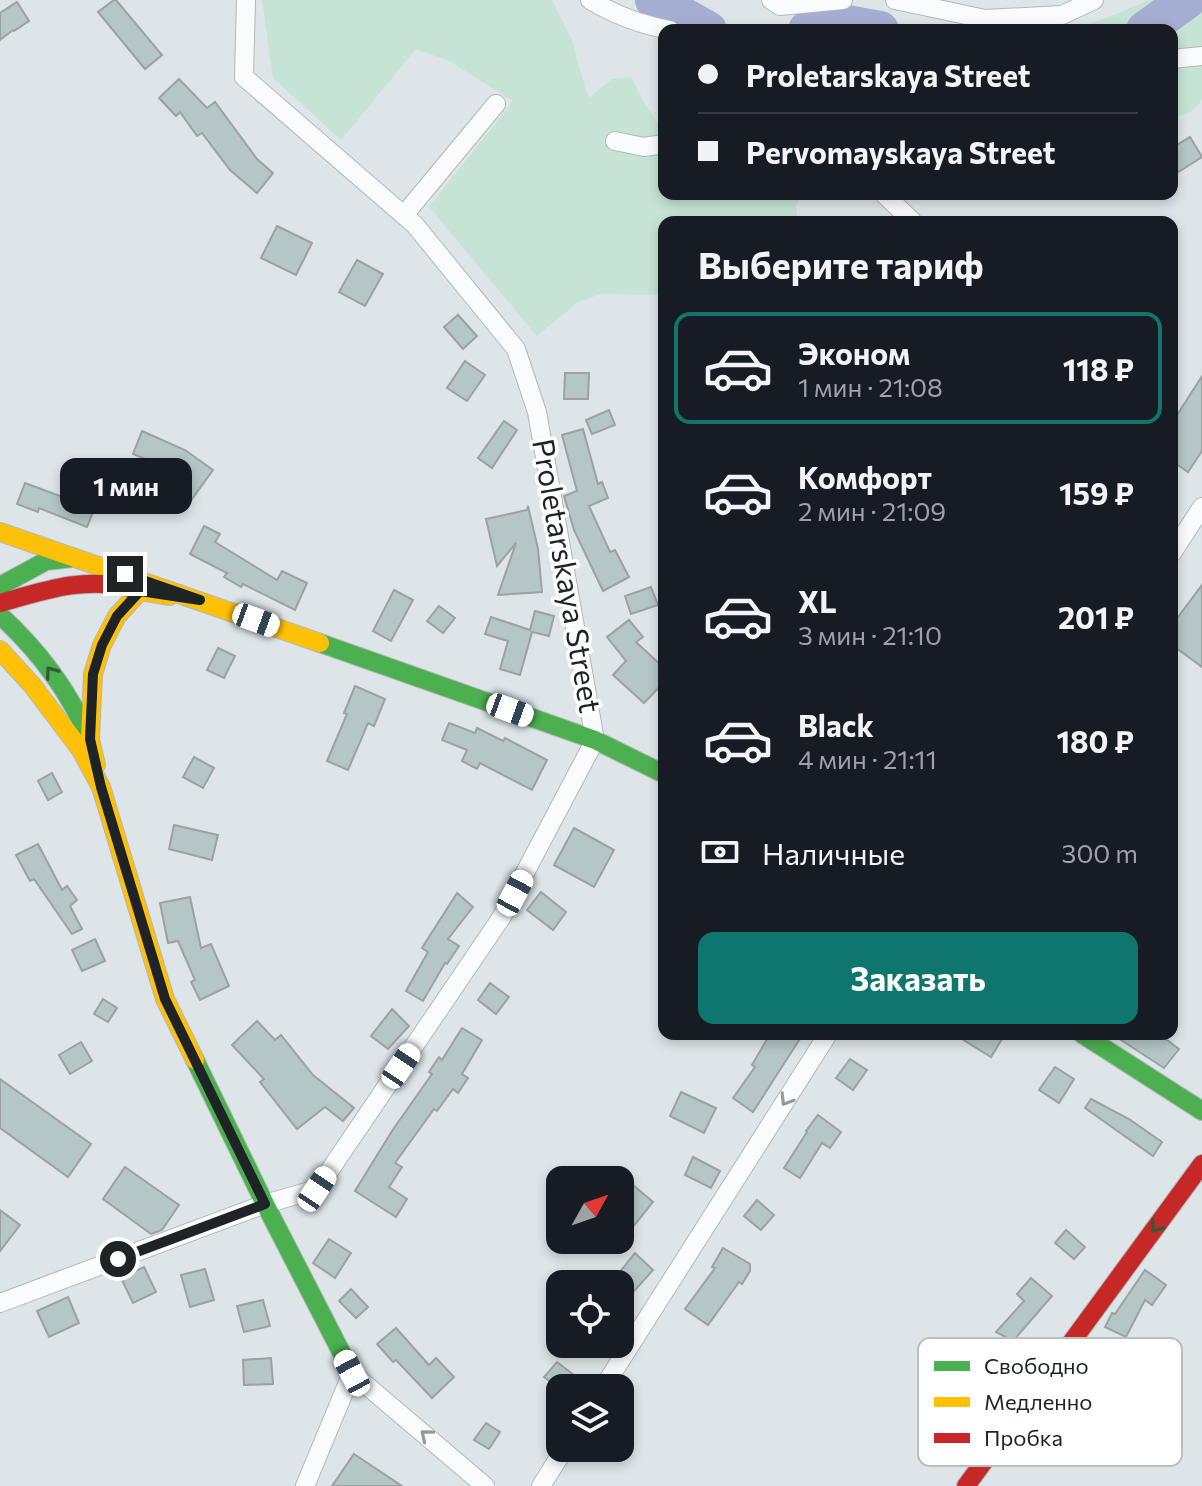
<!DOCTYPE html>
<html lang="ru">
<meta charset="utf-8">
<style>
:root{--surface:#171b24;--page:#20242c;--text:#f1f3f6;--muted:#9ea1a6;--line:#363941;--accent:#0f766e}
body{margin:0;font-family:Commissioner,sans-serif;background:var(--page);color:var(--text);height:100vh;display:flex;flex-direction:column;font-size:30px;white-space:nowrap}
*{box-sizing:border-box;margin:0}
p{font-size:26px;color:var(--muted)}
.icon{flex:none;width:44px;height:44px;fill:none;stroke:currentColor;stroke-width:2;stroke-linecap:round;stroke-linejoin:round}
.map{position:relative;flex:1;overflow:hidden}
.side{position:absolute;left:658px;top:216px;width:520px;height:824px;display:flex;flex-direction:column;background:var(--surface);border-radius:16px;box-shadow:0 4px 12px #0003}
.side>*{flex:none}
.guide{position:absolute;left:658px;top:24px;width:520px;height:176px;border-radius:16px;box-shadow:0 4px 12px #0003;display:grid;align-content:center;height:176px;padding:0 40px;background:var(--surface)}
.needle{width:52px;rotate:50deg}
.tools{position:absolute;left:546px;top:1166px;display:grid;gap:16px}
.tools a{display:grid;place-items:center;width:88px;height:88px;border-radius:16px;background:var(--surface);box-shadow:0 4px 12px #0003;font-size:40px}
.end{position:absolute;width:36px;height:36px;margin:-18px;border:10px solid #1e2325;background:#fff;box-shadow:0 0 0 4px #fff}
.from{border-radius:50%}
.bubble{position:absolute;height:56px;border-radius:16px;background:var(--surface);box-shadow:0 4px 12px #0003;font-size:26px;font-weight:700;line-height:56px;text-align:center}
.car{position:absolute;width:24px;height:48px;margin:-24px -12px;border-radius:10px;box-shadow:0 0 6px 2px #0007;background:linear-gradient(#fff 24%,#345 0 40%,#fff 0 76%,#345 0 86%,#fff 0)}
.guide b{display:flex;align-items:center;gap:28px;height:76px;font-size:30px}
.guide b+b{border-top:2px solid var(--line)}
.guide i{width:20px;height:20px;background:var(--text)}
ul{padding:0;list-style:none}
li{display:flex;align-items:center;gap:24px;height:112px;margin:0 16px 12px;padding:0 24px;border:4px solid transparent;border-radius:16px}
li div{flex:1}
li b{display:block;font-size:30px}
li em{font-style:normal;font-weight:700}
li.selected{border-color:var(--accent)}
li>.icon{width:72px;height:72px;stroke-width:1.5}
h2{padding:0 40px;font-size:36px;line-height:96px}
.pay{display:flex;align-items:center;gap:20px;height:88px;padding:0 40px;font-size:30px}
.pay p{margin-inline-start:auto}
.action{display:flex;gap:16px;margin-top:auto;padding:16px 40px}
.action a{flex:1;height:92px;border-radius:16px;background:var(--accent);color:#fff;font-size:32px;font-weight:700;line-height:92px;text-align:center}
.map>svg:first-child{display:block}
.green{fill:#c6e4d5}
.lines{fill:none;stroke-linecap:round;stroke-linejoin:round}
.river{stroke:#a6add2;stroke-width:38}
.building{fill:#b5c6c6;stroke:#9ca1a3;stroke-width:2}
.street-casing{stroke:#b2b8ba;stroke-width:20}
.fast-casing{stroke:#b2b8ba;stroke-width:20}
.slow-casing{stroke:#b2b8ba;stroke-width:20}
.jam-casing{stroke:#b2b8ba;stroke-width:20}
.street{stroke:#fafbfc;stroke-width:18}
.fast{stroke:#4caf50;stroke-width:18}
.slow{stroke:#ffc107;stroke-width:18}
.jam{stroke:#c62828;stroke-width:18}
.oneway{stroke:#305b36}
.oneway2{stroke:#979a9b}
.route{stroke:#1e2325;stroke-width:10}
.labels{text-anchor:middle;stroke-width:7;stroke-linejoin:round;paint-order:stroke}
.street-label{font-size:30px;fill:#1e2325;stroke:#fff}
.key{fill:#fff;stroke:#bcbdbe;stroke-width:2}
.key-label{font-size:22px;fill:#1e2325}
</style>
<div class="map">
<svg width="1202" height="1486" viewBox="0 0 1202 1486">
<rect width="100%" height="100%" fill="#dde5e8"/>
<g class="green">
<path d="M 262,0 L 552,0 L 573,42 L 577,61 L 589,98 L 612,79 L 631,77 L 644,102 L 664,132 L 664,194 L 801,194 L 796,206 L 798,222 L 664,222 L 664,295 L 601,294 L 578,302 L 537,336 L 429,207 L 513,101 L 449,61 L 416,49 L 341,140 L 273,78 Z"/>
<path d="M 1149,0 L 1202,0 L 1202,100 L 1191,112 L 1172,118 L 1172,30 L 1071,30 L 1114,15 Z"/>
</g>
<g class="lines">
<g class="river">
<path d="M 654,0 L 708,30"/>
<path d="M 807,30 L 825,20 L 880,30"/>
<path d="M 1145,30 L 1187,0"/>
</g>
</g>
<g class="building">
<path d="M 114,0 L 116,0 L 162,55 L 145,69 L 98,12 Z"/>
<path d="M 17,2 L 29,21 L 14,31 L 13,30 L 0,40 L 0,13 Z"/>
<path d="M 179,79 L 207,108 L 215,102 L 257,159 L 273,173 L 257,193 L 230,170 L 202,133 L 197,136 L 180,112 L 176,116 L 159,98 Z"/>
<path d="M 1190,137 L 1202,157 L 1172,176 L 1172,148 Z"/>
<path d="M 277,226 L 312,243 L 296,275 L 261,258 Z"/>
<path d="M 357,260 L 383,274 L 365,306 L 339,292 Z"/>
<path d="M 458,315 L 477,336 L 463,349 L 444,327 Z"/>
<path d="M 465,361 L 485,375 L 467,401 L 447,388 Z"/>
<path d="M 565,373 L 589,373 L 588,399 L 564,399 Z"/>
<path d="M 1202,376 L 1202,451 L 1188,472 L 1172,461 L 1172,423 Z"/>
<path d="M 609,410 L 615,425 L 592,434 L 586,420 Z"/>
<path d="M 504,421 L 517,430 L 492,468 L 478,458 Z"/>
<path d="M 583,429 L 598,484 L 602,482 L 608,498 L 589,506 L 610,552 L 615,550 L 629,577 L 603,591 L 574,530 L 564,496 L 577,491 L 562,435 Z"/>
<path d="M 142,431 L 185,450 L 213,470 L 184,510 L 160,492 L 175,471 L 133,454 Z"/>
<path d="M 25,483 L 73,501 L 74,498 L 95,507 L 87,527 L 39,508 L 38,512 L 17,504 Z"/>
<path d="M 528,506 L 538,549 L 542,592 L 498,595 L 516,543 L 497,566 L 486,519 L 527,510 Z"/>
<path d="M 204,526 L 220,534 L 215,542 L 277,580 L 282,571 L 307,583 L 295,610 L 243,584 L 241,587 L 224,577 L 227,573 L 190,554 Z"/>
<path d="M 1202,585 L 1202,667 L 1172,645 L 1172,625 Z"/>
<path d="M 651,587 L 658,605 L 631,614 L 625,596 Z"/>
<path d="M 394,590 L 413,600 L 391,641 L 373,631 Z"/>
<path d="M 439,606 L 455,618 L 443,633 L 427,621 Z"/>
<path d="M 535,611 L 554,616 L 549,636 L 532,632 L 520,675 L 500,669 L 508,641 L 485,634 L 491,617 L 530,630 Z"/>
<path d="M 629,620 L 643,637 L 636,642 L 664,668 L 664,682 L 644,703 L 613,675 L 626,661 L 607,637 Z"/>
<path d="M 218,648 L 235,656 L 224,678 L 207,670 Z"/>
<path d="M 355,686 L 385,699 L 374,726 L 368,723 L 348,770 L 327,761 L 347,714 L 344,713 Z"/>
<path d="M 449,723 L 475,733 L 477,728 L 503,741 L 505,738 L 547,760 L 532,790 L 480,763 L 477,769 L 462,761 L 467,750 L 442,740 Z"/>
<path d="M 194,757 L 214,768 L 203,788 L 183,777 Z"/>
<path d="M 52,773 L 62,792 L 48,800 L 38,781 Z"/>
<path d="M 174,825 L 218,835 L 212,860 L 169,849 Z"/>
<path d="M 574,828 L 614,850 L 594,887 L 554,865 Z"/>
<path d="M 38,844 L 62,890 L 67,886 L 77,900 L 70,906 L 82,929 L 72,934 L 34,879 L 30,881 L 16,855 Z"/>
<path d="M 541,892 L 566,912 L 553,930 L 527,910 Z"/>
<path d="M 457,893 L 473,907 L 448,939 L 459,946 L 447,964 L 445,963 L 423,1001 L 406,991 L 428,952 L 422,948 Z"/>
<path d="M 190,897 L 201,948 L 211,944 L 229,986 L 200,1000 L 191,982 L 195,980 L 178,941 L 168,943 L 160,903 Z"/>
<path d="M 95,939 L 105,961 L 82,971 L 72,950 Z"/>
<path d="M 490,983 L 509,997 L 496,1014 L 478,1000 Z"/>
<path d="M 103,999 L 117,1008 L 108,1022 L 94,1014 Z"/>
<path d="M 392,1009 L 409,1026 L 388,1049 L 371,1036 Z"/>
<path d="M 257,1021 L 275,1040 L 281,1035 L 313,1075 L 354,1108 L 343,1121 L 325,1107 L 297,1129 L 260,1082 L 264,1079 L 232,1045 Z"/>
<path d="M 462,1028 L 482,1040 L 462,1074 L 468,1078 L 458,1093 L 453,1089 L 437,1111 L 434,1109 L 395,1163 L 402,1167 L 389,1187 L 407,1199 L 396,1217 L 355,1191 L 392,1131 L 432,1074 L 429,1072 L 439,1057 L 442,1060 Z"/>
<path d="M 770,1034 L 803,1034 L 753,1112 L 733,1098 L 755,1067 L 752,1065 Z"/>
<path d="M 954,1034 L 1005,1034 L 991,1057 Z"/>
<path d="M 1112,1034 L 1159,1034 L 1179,1049 L 1164,1068 Z"/>
<path d="M 81,1042 L 92,1061 L 70,1074 L 59,1055 Z"/>
<path d="M 850,1059 L 867,1070 L 853,1090 L 836,1078 Z"/>
<path d="M 1055,1067 L 1074,1079 L 1059,1103 L 1039,1090 Z"/>
<path d="M 0,1079 L 91,1144 L 68,1177 L 0,1128 Z"/>
<path d="M 681,1092 L 716,1108 L 704,1133 L 670,1116 Z"/>
<path d="M 1091,1099 L 1129,1119 L 1162,1142 L 1153,1156 L 1085,1108 Z"/>
<path d="M 818,1115 L 841,1132 L 830,1148 L 822,1143 L 800,1178 L 784,1168 L 807,1132 L 806,1131 Z"/>
<path d="M 693,1157 L 720,1171 L 711,1188 L 685,1175 Z"/>
<path d="M 125,1167 L 179,1205 L 162,1230 L 151,1234 L 103,1199 Z"/>
<path d="M 620,1174 L 653,1202 L 620,1243 Z"/>
<path d="M 757,1200 L 774,1215 L 761,1230 L 744,1216 Z"/>
<path d="M 0,1210 L 20,1225 L 0,1251 Z"/>
<path d="M 1066,1230 L 1085,1247 L 1074,1259 L 1055,1243 Z"/>
<path d="M 329,1239 L 351,1253 L 335,1278 L 313,1263 Z"/>
<path d="M 723,1248 L 750,1264 L 750,1271 L 742,1284 L 739,1282 L 708,1325 L 685,1309 L 715,1268 L 712,1267 Z"/>
<path d="M 635,1253 L 653,1270 L 620,1307 L 620,1284 L 610,1284 Z"/>
<path d="M 144,1267 L 156,1292 L 133,1303 L 121,1278 Z"/>
<path d="M 205,1269 L 214,1300 L 190,1307 L 181,1275 Z"/>
<path d="M 1145,1270 L 1166,1285 L 1152,1305 L 1145,1300 L 1126,1337 L 1105,1327 L 1112,1313 L 1115,1314 Z"/>
<path d="M 1031,1278 L 1052,1296 L 1013,1341 L 996,1332 L 1024,1301 L 1017,1294 Z"/>
<path d="M 351,1289 L 368,1307 L 356,1318 L 339,1301 Z"/>
<path d="M 68,1297 L 79,1323 L 49,1337 L 37,1311 Z"/>
<path d="M 263,1300 L 270,1326 L 244,1332 L 237,1306 Z"/>
<path d="M 396,1328 L 429,1365 L 436,1358 L 454,1377 L 432,1398 L 396,1360 L 393,1362 L 377,1344 Z"/>
<path d="M 271,1358 L 273,1384 L 244,1385 L 243,1360 Z"/>
<path d="M 557,1362 L 575,1376 L 565,1388 L 560,1389 L 544,1377 Z"/>
<path d="M 486,1423 L 500,1432 L 489,1449 L 474,1440 Z"/>
<path d="M 354,1454 L 402,1486 L 332,1486 Z"/>
</g>
<g class="lines">
<defs>
<g id="street">
<path d="M 590,0 C 615,15 642,25 670,30"/>
<path d="M 771,0 L 780,6 L 843,0"/>
<path d="M 895,0 L 985,19 L 1062,15 L 1094,0"/>
<path d="M 1172,59 L 1202,56"/>
<path d="M 615,141 L 644,147 L 664,144"/>
<path d="M 884,194 L 913,222"/>
<path d="M 404,215 L 496,104"/>
<path d="M 1172,553 L 1202,507"/>
<path d="M 0,1303 L 265,1204 L 317,1189 L 501,918 L 595,740 L 537,412 L 516,349 L 415,225 L 244,77 L 246,0"/>
<path d="M 603,1388 L 828,1034"/>
<path d="M 305,1486 L 352,1373 L 485,1486"/>
<path d="M 541,1486 L 565,1448"/>
</g>
<g id="fast">
<path d="M 0,586 L 46,561 L 72,558"/>
<path d="M 0,615 C 38,650 68,689 88,736"/>
<path d="M 320,643 L 595,740 L 664,774"/>
<path d="M 1082,1034 L 1202,1111"/>
<path d="M 195,1060 L 265,1204 L 352,1373"/>
</g>
<g id="slow">
<path d="M 0,532 L 320,643"/>
<path d="M 0,650 L 32,685 L 81,750 L 101,787 L 165,999 L 195,1060"/>
<path d="M 96,765 L 90,739 L 93,674 L 102,645 L 117,616 L 140,591 L 169,596"/>
</g>
<g id="jam">
<path d="M 0,603 C 43,591 85,576 129,588"/>
<path d="M 966,1486 L 1202,1164"/>
</g>
</defs>
<use href="#street" class="street-casing"/>
<use href="#fast" class="fast-casing"/>
<use href="#slow" class="slow-casing"/>
<use href="#jam" class="jam-casing"/>
<use href="#street" class="street"/>
<use href="#fast" class="fast"/>
<use href="#slow" class="slow"/>
<use href="#jam" class="jam"/>
</g>
<defs><path id="oneway-chevron" d="M-2-3.5L2.5 0L-2 3.5" fill="none" stroke-width="1.6" stroke-linecap="round" stroke-linejoin="round" transform="scale(2)"/></defs>
<g class="oneway">
<use href="#oneway-chevron" transform="translate(51 672) rotate(-126)"/>
<use href="#oneway-chevron" transform="translate(1156 1227) rotate(126)"/>
</g>
<g class="oneway2">
<use href="#oneway-chevron" transform="translate(786 1100) rotate(122)"/>
<use href="#oneway-chevron" transform="translate(426 1435) rotate(-140)"/>
</g>
<g class="lines">
<path class="route" d="M 118,1259 L 265,1204 L 165,999 L 101,787 L 90,739 L 93,674 L 102,645 L 117,616 L 140,591 L 200,600 L 125,574"/>
</g>
<g class="labels">
<g class="street-label">
<text transform="translate(566 576) rotate(80)" y="10">Proletarskaya Street</text>
</g>
</g>
<rect x="918" y="1338" width="264" height="128" rx="12" class="key"/>
<rect x="934" y="1361" width="36" height="10" fill="#4caf50"/>
<rect x="934" y="1397" width="36" height="10" fill="#ffc107"/>
<rect x="934" y="1433" width="36" height="10" fill="#c62828"/>
<g class="key-label">
<text x="984" y="1374">Свободно</text>
<text x="984" y="1410">Медленно</text>
<text x="984" y="1446">Пробка</text>
</g>
</svg>
<div class="tools">
<a><svg class="needle" viewBox="-14 -14 28 28"><path d="M0-13l5 13h-10z" fill="#e53935"/><path d="M0 13l5-13h-10z" fill="#9ea1a6"/></svg></a>
<a><svg class="icon" aria-label="locate" viewBox="0 0 24 24"><circle cx="12" cy="12" r="6"/><path d="M12 2v4M12 18v4M2 12h4M18 12h4"/></svg></a>
<a><svg class="icon" aria-label="layers" viewBox="0 0 24 24"><path d="M12 4l9 5-9 5-9-5zM3 14l9 5 9-5"/></svg></a>
</div>
<i class="end from" style="left:118px;top:1259px"></i>
<i class="end" style="left:125px;top:574px"></i>
<div class="bubble" style="left:60px;top:458px;width:132px">1 мин</div>
<i class="car" style="left:256px;top:620px;rotate:110deg"></i>
<i class="car" style="left:510px;top:710px;rotate:110deg"></i>
<i class="car" style="left:515px;top:893px;rotate:28deg"></i>
<i class="car" style="left:401px;top:1066px;rotate:34deg"></i>
<i class="car" style="left:317px;top:1189px;rotate:34deg"></i>
<i class="car" style="left:352px;top:1373px;rotate:332deg"></i>
<div class="guide">
<b><i class="from"></i>Proletarskaya Street</b>
<b><i></i>Pervomayskaya Street</b>
</div>
<section class="side">
<h2>Выберите тариф</h2>
<ul>
<li class="selected"><svg class="icon" aria-label="car" viewBox="0 0 24 24"><path d="M5 17H2v-5l4-1 3-4h7l3 4 3 1v5h-3M9 17h6M6 11h13"/><circle cx="7" cy="17" r="2"/><circle cx="17" cy="17" r="2"/></svg><div><b>Эконом</b><p>1 мин · 21:08</p></div><em>118 ₽</em></li>
<li><svg class="icon" aria-label="car" viewBox="0 0 24 24"><path d="M5 17H2v-5l4-1 3-4h7l3 4 3 1v5h-3M9 17h6M6 11h13"/><circle cx="7" cy="17" r="2"/><circle cx="17" cy="17" r="2"/></svg><div><b>Комфорт</b><p>2 мин · 21:09</p></div><em>159 ₽</em></li>
<li><svg class="icon" aria-label="car" viewBox="0 0 24 24"><path d="M5 17H2v-5l4-1 3-4h7l3 4 3 1v5h-3M9 17h6M6 11h13"/><circle cx="7" cy="17" r="2"/><circle cx="17" cy="17" r="2"/></svg><div><b>XL</b><p>3 мин · 21:10</p></div><em>201 ₽</em></li>
<li><svg class="icon" aria-label="car" viewBox="0 0 24 24"><path d="M5 17H2v-5l4-1 3-4h7l3 4 3 1v5h-3M9 17h6M6 11h13"/><circle cx="7" cy="17" r="2"/><circle cx="17" cy="17" r="2"/></svg><div><b>Black</b><p>4 мин · 21:11</p></div><em>180 ₽</em></li>
</ul>
<div class="pay"><svg class="icon" aria-label="cash" viewBox="0 0 24 24"><path d="M3 7h18v10H3z"/><circle cx="12" cy="12" r="2"/></svg>Наличные<p>300 m</p></div>
<div class="action"><a>Заказать</a></div>
</section>
</div>
